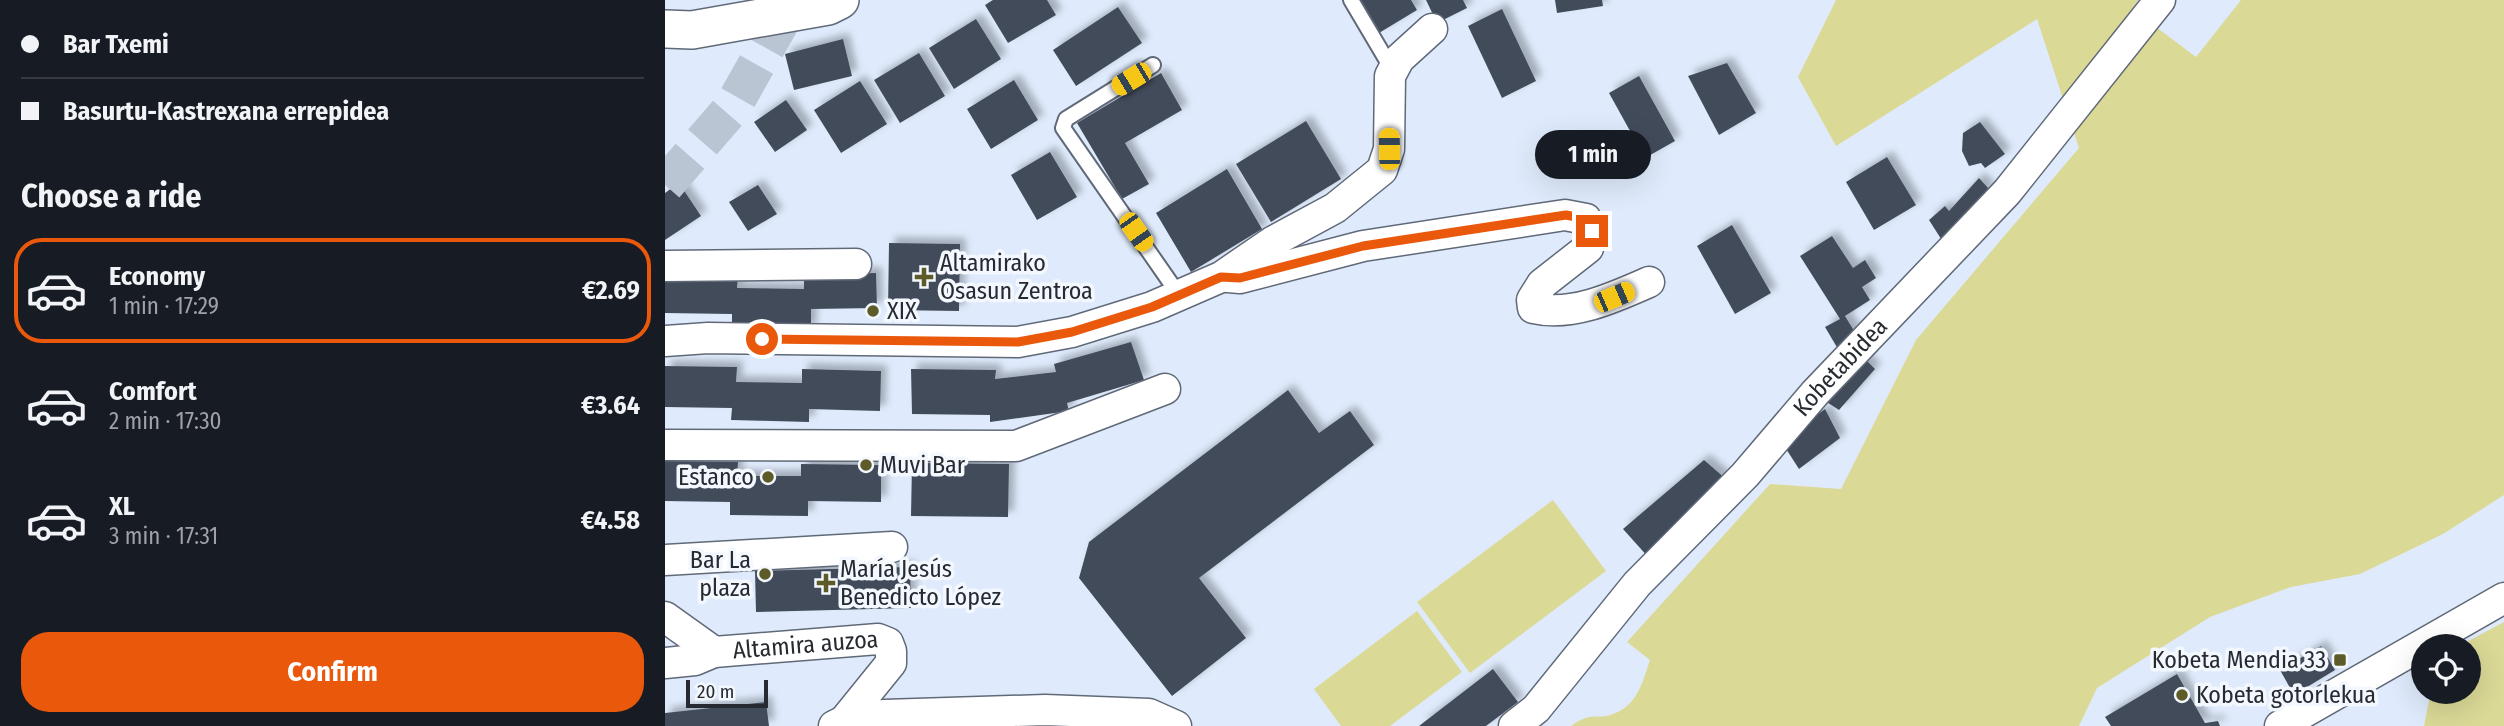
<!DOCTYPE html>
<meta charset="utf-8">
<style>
:root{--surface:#171b24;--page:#242831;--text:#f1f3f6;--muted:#9ea1a6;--line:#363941;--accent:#ea580c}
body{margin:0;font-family:"Fira Sans Condensed",sans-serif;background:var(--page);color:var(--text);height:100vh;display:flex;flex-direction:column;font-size:26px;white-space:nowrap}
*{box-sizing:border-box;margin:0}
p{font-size:23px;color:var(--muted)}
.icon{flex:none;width:38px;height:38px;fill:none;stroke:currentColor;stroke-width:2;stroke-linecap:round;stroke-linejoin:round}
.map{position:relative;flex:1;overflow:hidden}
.details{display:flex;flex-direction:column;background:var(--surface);width:665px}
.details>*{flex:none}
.top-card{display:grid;align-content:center;height:154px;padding:0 21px;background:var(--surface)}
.buttons{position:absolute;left:1746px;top:634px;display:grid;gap:14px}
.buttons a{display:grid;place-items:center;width:70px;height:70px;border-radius:50%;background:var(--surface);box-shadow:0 7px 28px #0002;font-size:35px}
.scale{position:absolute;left:21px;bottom:18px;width:82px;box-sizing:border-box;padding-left:7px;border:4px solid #272b31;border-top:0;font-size:19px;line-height:24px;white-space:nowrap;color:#272b31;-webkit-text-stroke:5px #f3f7fe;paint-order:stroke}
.end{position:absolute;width:32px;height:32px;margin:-16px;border:9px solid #ea580c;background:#fff;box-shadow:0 0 0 4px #fff}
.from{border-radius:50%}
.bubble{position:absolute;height:49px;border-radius:24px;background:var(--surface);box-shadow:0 7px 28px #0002;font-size:23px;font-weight:700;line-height:49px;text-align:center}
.car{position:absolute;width:21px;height:42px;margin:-21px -10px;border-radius:9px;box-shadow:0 0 5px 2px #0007;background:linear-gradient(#f5c518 24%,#345 0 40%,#f5c518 0 76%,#345 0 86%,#f5c518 0)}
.top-card b{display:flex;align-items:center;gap:24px;height:66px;font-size:26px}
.top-card b+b{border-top:2px solid var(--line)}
.top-card i{width:18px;height:18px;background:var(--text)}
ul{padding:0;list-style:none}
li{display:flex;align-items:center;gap:21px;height:105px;margin:0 14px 10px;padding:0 7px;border:4px solid transparent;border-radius:28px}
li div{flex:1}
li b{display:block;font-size:26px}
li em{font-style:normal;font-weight:700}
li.on{border-color:var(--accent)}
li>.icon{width:63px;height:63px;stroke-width:1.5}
h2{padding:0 21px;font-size:32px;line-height:84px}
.cta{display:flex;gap:14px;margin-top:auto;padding:14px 21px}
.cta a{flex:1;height:80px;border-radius:28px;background:var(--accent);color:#fff;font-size:28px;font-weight:700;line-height:80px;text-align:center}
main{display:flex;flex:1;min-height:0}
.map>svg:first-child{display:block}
.green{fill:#dbd996}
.building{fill:#434c5a;filter:url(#shadow)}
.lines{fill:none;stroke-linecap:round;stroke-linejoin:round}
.motorway-tunnel{stroke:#bac5d3;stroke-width:38;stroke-dasharray:38 19;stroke-linecap:butt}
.service-casing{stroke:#606978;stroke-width:18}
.minor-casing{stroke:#606978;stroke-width:33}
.tertiary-casing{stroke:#606978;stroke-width:40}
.service{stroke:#fff;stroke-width:14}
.minor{stroke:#fff;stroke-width:30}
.tertiary{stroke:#fff;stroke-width:37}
.route{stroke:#ea580c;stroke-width:9}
.poi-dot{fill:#5d5b27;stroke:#f3f7fe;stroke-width:2.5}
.labels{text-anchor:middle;stroke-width:7;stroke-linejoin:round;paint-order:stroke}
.poi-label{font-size:24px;fill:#272b31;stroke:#f3f7fe;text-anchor:start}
.street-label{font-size:24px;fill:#272b31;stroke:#f3f7fe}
</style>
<main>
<section class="details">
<div class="top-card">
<b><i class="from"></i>Bar Txemi</b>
<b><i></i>Basurtu-Kastrexana errepidea</b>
</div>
<h2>Choose a ride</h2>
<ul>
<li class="on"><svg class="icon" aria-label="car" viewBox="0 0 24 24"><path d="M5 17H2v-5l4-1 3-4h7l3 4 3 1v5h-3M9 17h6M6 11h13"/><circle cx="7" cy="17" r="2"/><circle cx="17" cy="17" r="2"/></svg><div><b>Economy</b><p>1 min · 17:29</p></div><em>€2.69</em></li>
<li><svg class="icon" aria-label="car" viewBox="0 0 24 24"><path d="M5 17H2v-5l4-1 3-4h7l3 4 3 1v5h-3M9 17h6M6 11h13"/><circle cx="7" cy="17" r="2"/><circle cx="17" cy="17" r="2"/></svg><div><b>Comfort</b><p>2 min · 17:30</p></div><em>€3.64</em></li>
<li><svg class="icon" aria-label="car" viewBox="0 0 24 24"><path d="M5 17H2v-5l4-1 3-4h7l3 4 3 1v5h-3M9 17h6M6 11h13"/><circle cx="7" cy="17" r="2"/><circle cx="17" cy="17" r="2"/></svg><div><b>XL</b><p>3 min · 17:31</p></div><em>€4.58</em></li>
</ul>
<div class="cta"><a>Confirm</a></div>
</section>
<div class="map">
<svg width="1839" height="726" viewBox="0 0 1839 726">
<defs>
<filter id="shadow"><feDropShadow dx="6" dy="-6" stdDeviation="3.5" flood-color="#0004"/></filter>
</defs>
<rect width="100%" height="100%" fill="#dfebfc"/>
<g class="green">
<path d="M 1171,0 L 1473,0 L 1467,9 L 1531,57 L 1576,0 L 1839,0 L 1839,495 L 1778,534 L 1695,574 L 1626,587 L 1545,617 L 1432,688 L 1414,726 L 906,726 C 929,710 930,721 948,714 C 972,706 978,681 985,660 L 962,642 L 1105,484 L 1176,489 L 1251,340 L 1414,148 L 1372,19 L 1171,146 L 1133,77 Z"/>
<path d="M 888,500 L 941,571 L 805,673 L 752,602 Z"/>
<path d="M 752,611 L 797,672 L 725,726 L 676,726 L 649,689 Z"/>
<path d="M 1839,622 L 1839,726 L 1759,726 L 1766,691 L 1804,691 L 1804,646 L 1794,646 Z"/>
</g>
<g class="building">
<path d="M 328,0 L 382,0 L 391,15 L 343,43 L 320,5 Z"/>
<path d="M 695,0 L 746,0 L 752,10 L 714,33 Z"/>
<path d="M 761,0 L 798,0 L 802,8 L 772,23 Z"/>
<path d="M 890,0 L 937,0 L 938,6 L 892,13 Z"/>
<path d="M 453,7 L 477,43 L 411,86 L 388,50 Z"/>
<path d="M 837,9 L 871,81 L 837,98 L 803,26 Z"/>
<path d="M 311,19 L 336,59 L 289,89 L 264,48 Z"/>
<path d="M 178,39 L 187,76 L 129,90 L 120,54 Z"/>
<path d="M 254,53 L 280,96 L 235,123 L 209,80 Z"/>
<path d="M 1062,63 L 1091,113 L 1054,135 L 1023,76 Z"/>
<path d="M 496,73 L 517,110 L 460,143 L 484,184 L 457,199 L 412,123 Z"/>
<path d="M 974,76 L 1010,141 L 980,158 L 944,93 Z"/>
<path d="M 349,80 L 373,120 L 326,149 L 302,109 Z"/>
<path d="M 195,81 L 222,124 L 176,153 L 149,110 Z"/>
<path d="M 121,100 L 142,130 L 110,152 L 89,122 Z"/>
<path d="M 641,121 L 676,179 L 606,222 L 571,164 Z"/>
<path d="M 1315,122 L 1340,154 L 1320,168 L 1316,163 L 1304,166 L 1297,151 L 1298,133 Z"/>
<path d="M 385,152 L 412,197 L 372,220 L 346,175 Z"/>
<path d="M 1222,157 L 1251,205 L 1209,230 L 1181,182 Z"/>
<path d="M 562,169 L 597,229 L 526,272 L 491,213 Z"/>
<path d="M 1314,178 L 1324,189 L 1278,242 L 1264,220 L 1280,206 L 1284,211 Z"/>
<path d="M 14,183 L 36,216 L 0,240 L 0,193 Z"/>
<path d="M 93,185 L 112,214 L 83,231 L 64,202 Z"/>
<path d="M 1067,225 L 1106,293 L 1070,314 L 1032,246 Z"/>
<path d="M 1167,236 L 1188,268 L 1200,260 L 1211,278 L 1197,287 L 1205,300 L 1180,316 L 1191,334 L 1173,349 L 1160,327 L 1175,319 L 1135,256 Z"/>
<path d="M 224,243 L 295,244 L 294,311 L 223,310 Z"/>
<path d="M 211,273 L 212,308 L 146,309 L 146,330 L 67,329 L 67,314 L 0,313 L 0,275 L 73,276 L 72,288 L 139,289 L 139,275 Z"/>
<path d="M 466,342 L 479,380 L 402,403 L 404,411 L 325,422 L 325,415 L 247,414 L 246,369 L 331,370 L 330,379 L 391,372 L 389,364 Z"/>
<path d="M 1195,354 L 1210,369 L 1174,410 L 1157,399 Z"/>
<path d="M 0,366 L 72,367 L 71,382 L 137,383 L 137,369 L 216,371 L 215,411 L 144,409 L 144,422 L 66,420 L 67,408 L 0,407 Z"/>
<path d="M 623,390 L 654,433 L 685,411 L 709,445 L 534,578 L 581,638 L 507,696 L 414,578 L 424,542 Z"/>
<path d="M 1160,409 L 1175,438 L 1134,469 L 1116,441 Z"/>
<path d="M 1039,460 L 1061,479 L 984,558 L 958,529 Z"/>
<path d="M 0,461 L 73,462 L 72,476 L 136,476 L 136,464 L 216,465 L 216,502 L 143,501 L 143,516 L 65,515 L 65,502 L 0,501 Z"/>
<path d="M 247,463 L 344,464 L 343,517 L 246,516 Z"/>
<path d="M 245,567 L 246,608 L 91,612 L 90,571 Z"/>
<path d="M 1656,646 L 1670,670 L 1629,695 L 1615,670 Z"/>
<path d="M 828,669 L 853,702 L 821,726 L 754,726 Z"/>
<path d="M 1512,674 L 1540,723 L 1553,721 L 1555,726 L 1446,726 L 1440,717 Z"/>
<path d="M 101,702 L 104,726 L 0,726 L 0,713 Z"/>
</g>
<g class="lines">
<path class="motorway-tunnel" d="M 0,185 L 67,108 L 128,0"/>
<defs>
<g id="service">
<path d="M 686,0 L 728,71"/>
<path d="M 488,65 L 401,119 L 398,128 L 514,295"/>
</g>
<g id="minor">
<path d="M 0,266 L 191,264"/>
<path d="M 563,277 L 575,278 L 698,246 L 900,215 L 921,219 L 927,231 L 923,248 L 877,284 L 867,300 L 868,308 C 906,317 948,298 984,282"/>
<path d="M 0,341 L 43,338 L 353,342 L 407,332 L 487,307 L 556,277 L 607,242 L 670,208 L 717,170 L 724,149 L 725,76 L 734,59 L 767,29"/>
<path d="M 0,445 L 351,446 L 500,389"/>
<path d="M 0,560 L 227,547"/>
<path id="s1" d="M 0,617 L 49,652 L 213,639 L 223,643 L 226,651 L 226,663 L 175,726"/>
<path d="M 0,663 L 30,660 L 49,652"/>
<path d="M 169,726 L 183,719 L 219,715 L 380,710 L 484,714 L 511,726"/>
<path id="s2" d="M 849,726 L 871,709 L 972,584 L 1080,475 L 1150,393 L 1342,192 L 1495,0"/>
<path d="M 1615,726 L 1839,598"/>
</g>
<path id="tertiary" d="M 0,29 L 27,30 L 163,6 L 175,0"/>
</defs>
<use href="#service" class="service-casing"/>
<use href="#minor" class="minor-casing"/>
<use href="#tertiary" class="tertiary-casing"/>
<use href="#service" class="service"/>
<use href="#minor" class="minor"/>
<use href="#tertiary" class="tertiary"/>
</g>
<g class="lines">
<path class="route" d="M 97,339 L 353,342 L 407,332 L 487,307 L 556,277 L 575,278 L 698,246 L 901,215 L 921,219 L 927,231"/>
</g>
<g class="poi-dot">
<path d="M255.5 266.5h7v7h7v7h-7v7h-7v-7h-7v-7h7z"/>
<circle cx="208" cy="311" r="7"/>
<circle cx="201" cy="465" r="7"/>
<circle cx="103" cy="477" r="7"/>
<circle cx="100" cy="574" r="7"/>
<path d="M157.5 572.5h7v7h7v7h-7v7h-7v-7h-7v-7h7z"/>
<rect x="1668" y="653" width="14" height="14" rx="3.5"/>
<circle cx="1517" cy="695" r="7"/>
</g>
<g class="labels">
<g class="poi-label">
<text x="275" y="271">Altamirako<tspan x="275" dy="28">Osasun Zentroa</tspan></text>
<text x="222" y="319">XIX</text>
<text x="215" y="473">Muvi Bar</text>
<text x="89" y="485" text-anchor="end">Estanco</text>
<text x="86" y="568" text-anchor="end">Bar La<tspan x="86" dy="28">plaza</tspan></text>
<text x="175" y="577">María Jesús<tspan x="175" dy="28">Benedicto López</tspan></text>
<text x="1661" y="668" text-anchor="end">Kobeta Mendia 33</text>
<text x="1531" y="703">Kobeta gotorlekua</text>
</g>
<g class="street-label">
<text dy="8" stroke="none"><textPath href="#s2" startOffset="486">Kobetabidea</textPath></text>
<text dy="8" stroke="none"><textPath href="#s1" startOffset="152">Altamira auzoa</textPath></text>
</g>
</g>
</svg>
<div class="buttons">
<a><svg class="icon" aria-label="locate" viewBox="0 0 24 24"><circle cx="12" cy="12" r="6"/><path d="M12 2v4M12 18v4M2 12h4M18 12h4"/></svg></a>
</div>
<div class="scale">20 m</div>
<i class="end from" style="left:97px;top:339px"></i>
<i class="end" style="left:927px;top:231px"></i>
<div class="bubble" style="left:870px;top:130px;width:116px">1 min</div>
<i class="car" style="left:466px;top:79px;rotate:239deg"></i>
<i class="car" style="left:724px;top:149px;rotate:359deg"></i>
<i class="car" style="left:471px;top:232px;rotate:145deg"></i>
<i class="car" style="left:949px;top:297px;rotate:67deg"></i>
</div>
</main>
